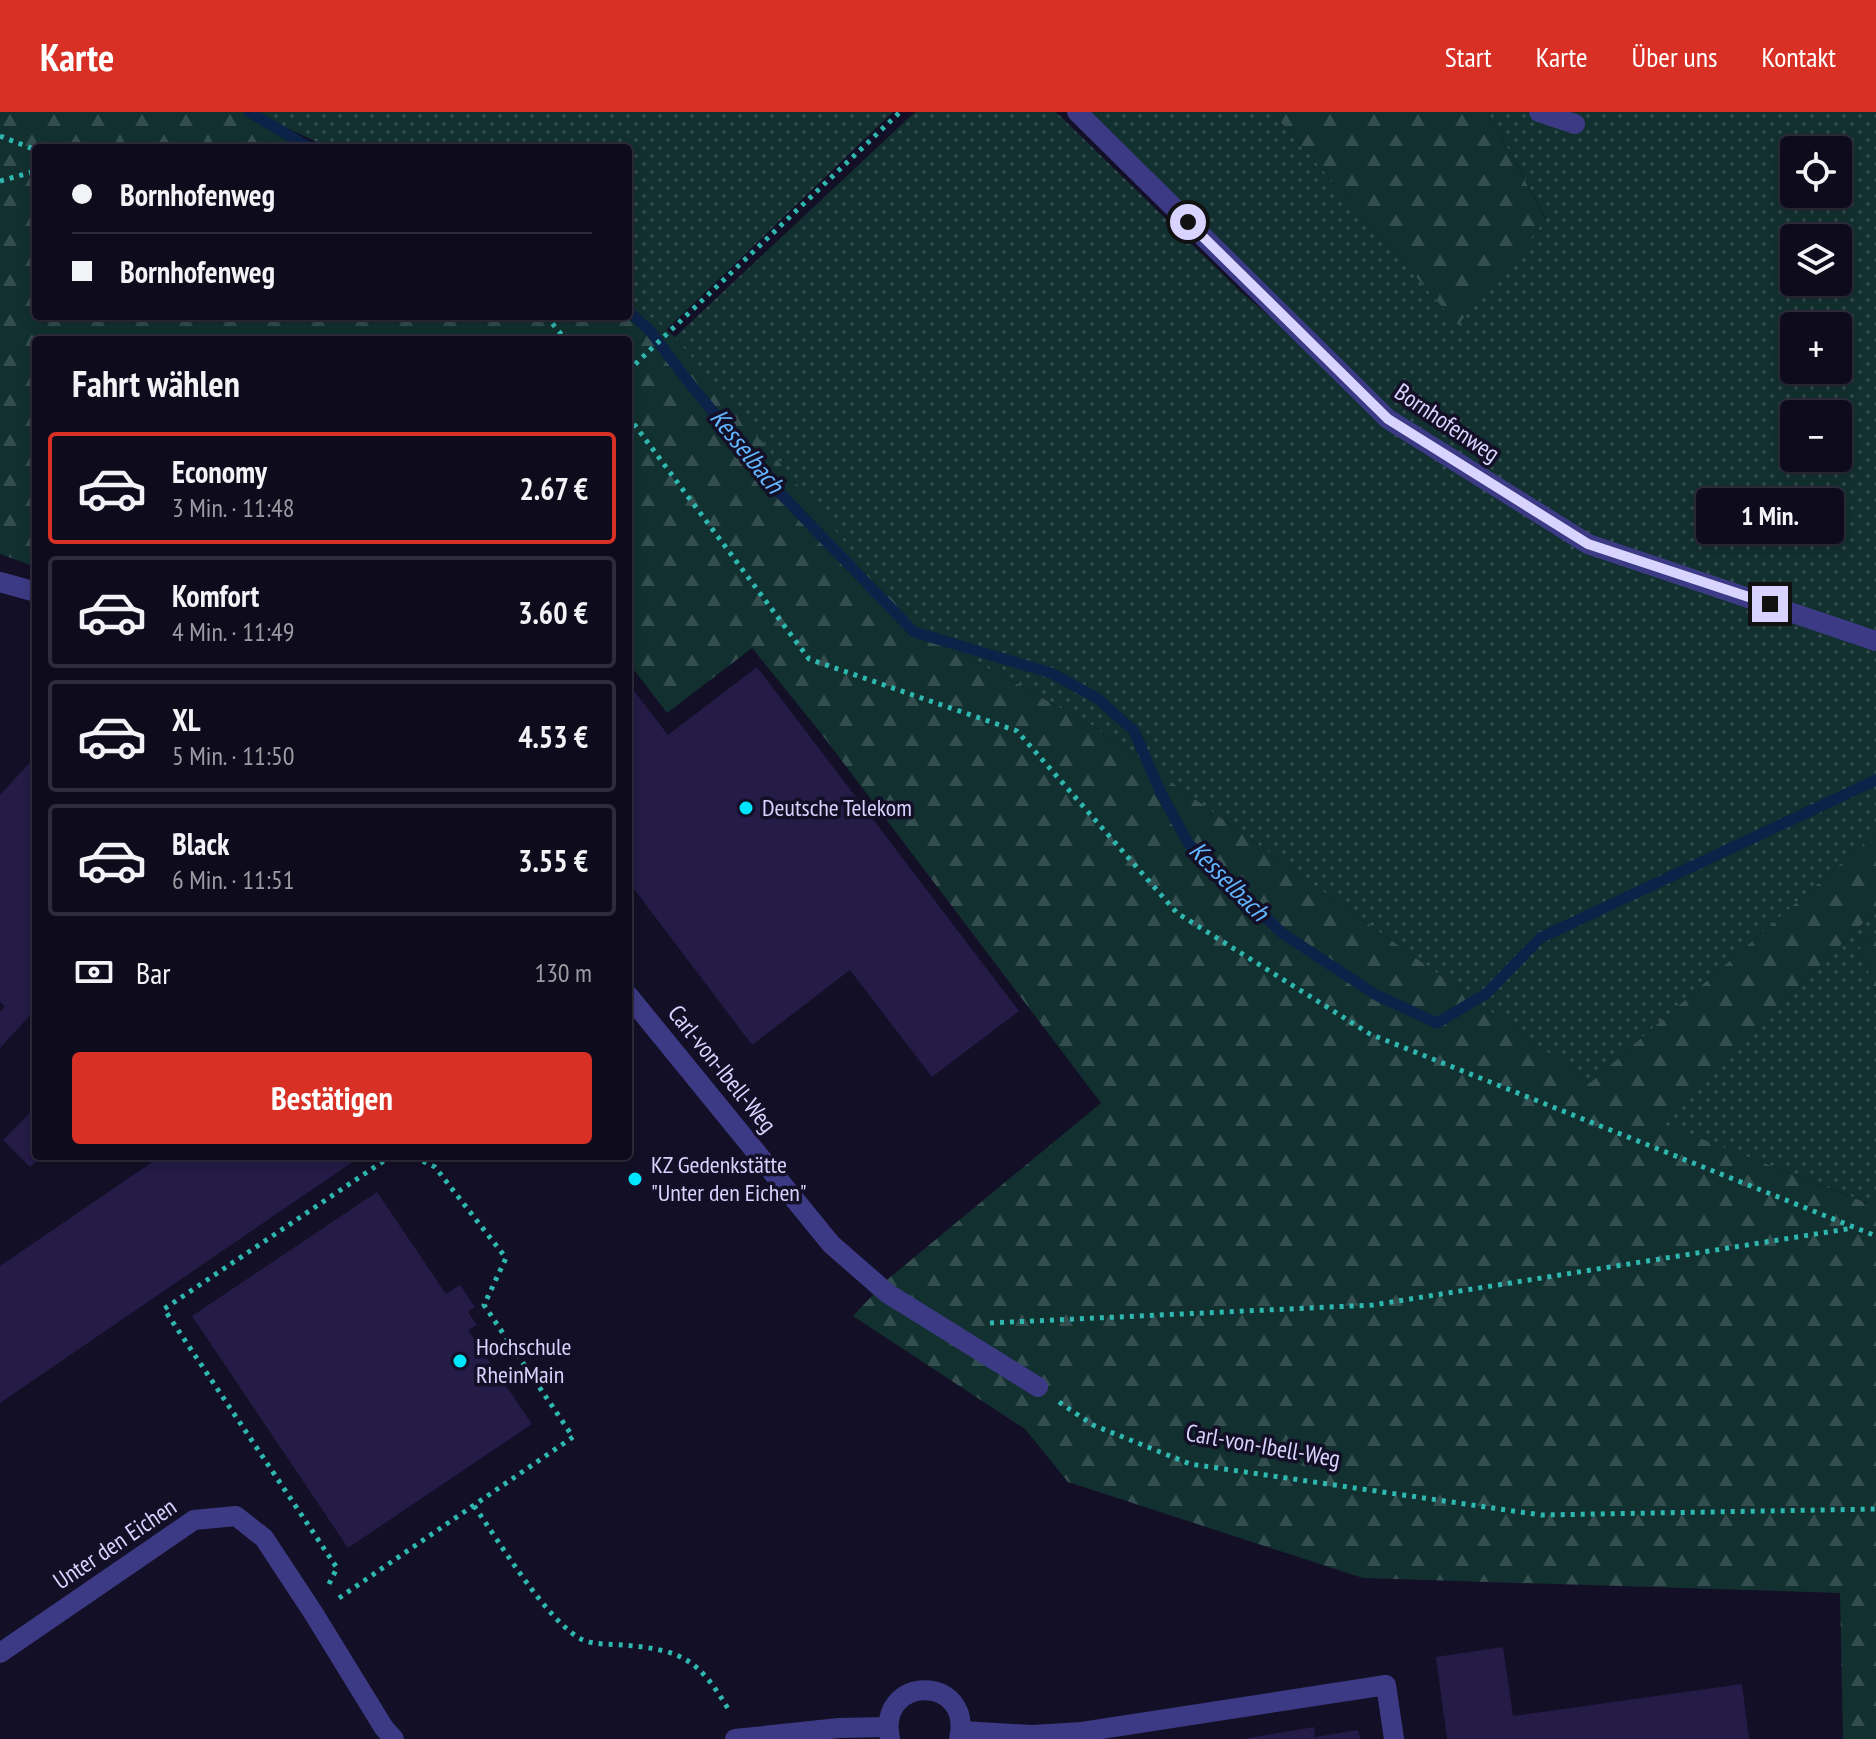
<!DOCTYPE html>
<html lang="de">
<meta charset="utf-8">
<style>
:root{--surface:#0e0b1c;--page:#171425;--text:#f1f3f6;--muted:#9b9ba3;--line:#2e2b3b;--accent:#d93025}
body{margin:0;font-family:"PT Sans Narrow",sans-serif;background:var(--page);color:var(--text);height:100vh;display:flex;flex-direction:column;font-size:30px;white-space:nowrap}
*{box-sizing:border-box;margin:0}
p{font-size:26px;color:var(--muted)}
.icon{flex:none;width:44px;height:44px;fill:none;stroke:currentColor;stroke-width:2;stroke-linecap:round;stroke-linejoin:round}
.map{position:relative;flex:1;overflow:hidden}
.panel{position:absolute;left:32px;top:224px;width:600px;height:824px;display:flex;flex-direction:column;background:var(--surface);border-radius:8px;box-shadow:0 4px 12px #0003,0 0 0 2px var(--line)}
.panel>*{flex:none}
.top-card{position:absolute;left:32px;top:32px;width:600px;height:176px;border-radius:8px;box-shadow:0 4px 12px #0003,0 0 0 2px var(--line);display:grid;align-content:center;height:176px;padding:0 40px;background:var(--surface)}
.fabs{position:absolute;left:1780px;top:24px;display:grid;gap:16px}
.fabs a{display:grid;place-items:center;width:72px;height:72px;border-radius:8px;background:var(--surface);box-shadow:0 4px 12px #0003,0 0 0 2px var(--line);font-size:40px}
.end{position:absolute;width:36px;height:36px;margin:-18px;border:10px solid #d9d4ff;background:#111;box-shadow:0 0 0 4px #111}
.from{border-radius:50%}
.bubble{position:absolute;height:56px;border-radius:8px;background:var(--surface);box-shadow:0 4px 12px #0003,0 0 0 2px var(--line);font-size:26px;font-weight:800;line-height:56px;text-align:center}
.top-card b{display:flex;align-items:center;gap:28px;height:76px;font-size:30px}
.top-card b+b{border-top:2px solid var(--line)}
.top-card i{width:20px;height:20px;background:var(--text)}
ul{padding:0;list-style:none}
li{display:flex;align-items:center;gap:24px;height:112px;margin:0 16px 12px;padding:0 24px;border:4px solid var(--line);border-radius:8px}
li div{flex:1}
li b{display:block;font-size:30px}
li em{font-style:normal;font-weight:800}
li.active{border-color:var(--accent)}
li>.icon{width:72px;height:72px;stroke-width:1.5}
h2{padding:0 40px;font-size:36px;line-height:96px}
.pay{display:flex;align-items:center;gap:20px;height:88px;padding:0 40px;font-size:30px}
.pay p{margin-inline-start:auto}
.button{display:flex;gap:16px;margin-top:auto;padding:16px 40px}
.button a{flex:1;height:92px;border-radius:8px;background:var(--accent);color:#fff;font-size:32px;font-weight:800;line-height:92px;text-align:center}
header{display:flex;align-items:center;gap:48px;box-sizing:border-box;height:112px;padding:0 40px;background:var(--accent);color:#fff}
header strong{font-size:38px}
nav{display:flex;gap:44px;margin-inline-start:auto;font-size:28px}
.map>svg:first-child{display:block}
.grass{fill:url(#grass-dots);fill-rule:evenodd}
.forest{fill:url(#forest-firs)}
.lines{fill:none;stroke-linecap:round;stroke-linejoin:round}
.stream{stroke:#0c2248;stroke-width:11}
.building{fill:#241b47}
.path{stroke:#2fb8b0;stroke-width:5;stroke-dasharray:4 6;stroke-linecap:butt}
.minor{stroke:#3d3a85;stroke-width:20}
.route{stroke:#d9d4ff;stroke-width:10}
.poi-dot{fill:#00e5ff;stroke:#130f26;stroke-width:3}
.labels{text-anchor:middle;stroke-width:7;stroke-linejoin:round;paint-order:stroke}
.street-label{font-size:24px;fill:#d9d4ff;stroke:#130f26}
.poi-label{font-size:24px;fill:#d9d4ff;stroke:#130f26;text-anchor:start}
.water-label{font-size:26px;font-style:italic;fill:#62b6ff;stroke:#130f26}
</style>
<header>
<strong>Karte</strong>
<nav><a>Start</a><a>Karte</a><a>Über uns</a><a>Kontakt</a></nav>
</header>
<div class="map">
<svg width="1876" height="1627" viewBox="0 0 1876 1627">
<defs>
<pattern id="grass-dots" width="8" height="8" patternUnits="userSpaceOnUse" patternTransform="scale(2)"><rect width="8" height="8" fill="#12302f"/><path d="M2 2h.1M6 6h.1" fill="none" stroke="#344d4e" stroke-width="1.8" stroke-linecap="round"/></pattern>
<pattern id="forest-firs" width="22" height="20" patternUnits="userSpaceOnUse" patternTransform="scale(2)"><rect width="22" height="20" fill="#12302f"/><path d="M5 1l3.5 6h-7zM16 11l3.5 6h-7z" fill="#344d4e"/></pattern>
</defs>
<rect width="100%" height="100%" fill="#130f26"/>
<g class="grass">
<path d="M 254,0 L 893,0 L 666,218 L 628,186 L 628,36 L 329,36 Z"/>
<path d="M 915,0 L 1056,0 L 1240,179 L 1377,297 L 1085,0 L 1272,0 L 1458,213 L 1546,107 L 1488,0 L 1876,0 L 1876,721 L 1590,971 L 1093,614 L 917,517 L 784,368 L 675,225 ZM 1794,38 L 1838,38 L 1838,82 L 1794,82 ZM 1794,126 L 1838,126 L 1838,170 L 1794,170 ZM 1794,214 L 1838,214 L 1838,258 L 1794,258 ZM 1794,302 L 1838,302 L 1838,346 L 1794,346 Z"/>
<path d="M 1876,798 L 1876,823 L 1858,830 L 1876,881 L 1876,1086 L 1868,1091 L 1660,1011 Z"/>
</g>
<g class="forest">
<path d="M 0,0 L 247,0 L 320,36 L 36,36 L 36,204 L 628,204 L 628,186 L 675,225 L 917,517 L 1093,614 L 1590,971 L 1876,721 L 1876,798 L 1661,1011 L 1867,1091 L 1876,1086 L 1876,1627 L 1843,1627 L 1840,1481 L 1363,1466 L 1068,1370 L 1025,1317 L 853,1204 L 888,1167 L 1101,991 L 820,620 L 752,536 L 667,601 L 628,550 L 628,228 L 36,228 L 36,455 L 0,442 Z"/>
<path d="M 1272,0 L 1488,0 L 1546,108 L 1458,213 Z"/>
<path d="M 1876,823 L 1876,881 L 1858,830 Z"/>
</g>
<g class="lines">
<g class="stream">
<path d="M 249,0 L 310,36"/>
<path d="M 628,199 L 650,219 L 687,268 L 776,377 L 914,520 L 1051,561 L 1097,586 L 1134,619 L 1161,681 L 1188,731 L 1282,821 L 1376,883 L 1437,911 L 1487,881 L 1540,826 L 1876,668"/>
</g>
</g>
<g class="building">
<path d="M 757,555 L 1019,899 L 932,965 L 850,858 L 752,933 L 628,769 L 628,571 L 668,623 Z"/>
<path d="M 36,644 L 36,897 L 0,936 L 0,900 L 5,894 L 0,890 L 0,683 Z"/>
<path d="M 36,995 L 36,1044 L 42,1044 L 30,1055 L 3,1028 Z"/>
<path d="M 161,1044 L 351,1044 L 354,1049 L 0,1291 L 0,1154 Z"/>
<path d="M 377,1080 L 446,1182 L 460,1173 L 475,1195 L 468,1200 L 477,1213 L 468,1218 L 532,1312 L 348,1436 L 192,1204 Z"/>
<path d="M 1503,1535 L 1513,1604 L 1742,1572 L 1749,1627 L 1447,1627 L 1436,1545 Z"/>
<path d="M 1314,1615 L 1315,1625 L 1358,1618 L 1360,1627 L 1243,1627 Z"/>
</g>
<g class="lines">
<g class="path">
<path d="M 0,24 L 36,38"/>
<path d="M 0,69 L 36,59"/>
<path d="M 546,204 L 566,228"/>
<path d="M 628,259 L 900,0"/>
<path d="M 628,304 L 809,547 L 1017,619 L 1177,801 L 1370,922 L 1876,1124"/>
<path d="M 990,1211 L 1373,1193 L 1853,1116"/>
<path d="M 1059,1290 L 1093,1313 L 1190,1352 L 1541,1403 L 1876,1397"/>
<path d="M 474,1394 C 499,1429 546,1508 581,1527 C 593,1533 611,1532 623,1533 C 684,1538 699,1548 730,1600"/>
<path d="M 329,1472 L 337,1456 L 164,1197 L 391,1044"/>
<path d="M 339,1486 L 573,1325 L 484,1193 L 506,1146 L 435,1055 L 412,1044"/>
</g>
<g class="minor">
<path d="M 1077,0 L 1388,307 L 1588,432 L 1876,529"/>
<path d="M 1539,0 L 1575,12"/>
<path d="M 0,470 L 36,480"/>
<path d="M 628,883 L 831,1132 L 887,1181 L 1038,1275"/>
<path d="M 0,1541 L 194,1408 L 236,1404 L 264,1426 L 314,1502 L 384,1616 L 394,1627"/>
<path d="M 961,1619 L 1032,1623 L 1082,1620 L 1386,1573 L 1394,1627"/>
<path d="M 735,1627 L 839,1616 L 888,1615"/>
<path d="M 890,1627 C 876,1562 974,1562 959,1627"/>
</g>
</g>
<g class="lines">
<path class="route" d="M 1188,110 L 1388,307 L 1588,432 L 1770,492"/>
</g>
<g class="poi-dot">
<circle cx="746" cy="696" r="8"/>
<circle cx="635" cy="1067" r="8"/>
<circle cx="460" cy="1249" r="8"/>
</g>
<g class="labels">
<g class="street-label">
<text transform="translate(1447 311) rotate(34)" y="8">Bornhofenweg</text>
<text transform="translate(722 957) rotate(51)" y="8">Carl-von-Ibell-Weg</text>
<text transform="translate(1263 1334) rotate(10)" y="8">Carl-von-Ibell-Weg</text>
<text transform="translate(115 1432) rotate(-34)" y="8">Unter den Eichen</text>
</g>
<g class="poi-label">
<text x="762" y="704">Deutsche Telekom</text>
<text x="651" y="1061">KZ Gedenkstätte<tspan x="651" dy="28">"Unter den Eichen"</tspan></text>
<text x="476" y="1243">Hochschule<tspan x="476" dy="28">RheinMain</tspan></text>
</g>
<g class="water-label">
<text transform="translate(747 339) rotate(51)" y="9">Kesselbach</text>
<text transform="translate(1229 769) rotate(45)" y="9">Kesselbach</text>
</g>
</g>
</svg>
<div class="fabs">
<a><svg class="icon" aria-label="locate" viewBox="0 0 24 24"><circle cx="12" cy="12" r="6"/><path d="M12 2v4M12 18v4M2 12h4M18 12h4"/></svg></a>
<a><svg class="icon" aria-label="layers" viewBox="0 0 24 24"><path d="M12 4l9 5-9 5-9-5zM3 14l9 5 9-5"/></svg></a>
<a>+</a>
<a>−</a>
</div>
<i class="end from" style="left:1188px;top:110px"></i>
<i class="end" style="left:1770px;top:492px"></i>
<div class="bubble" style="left:1696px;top:376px;width:148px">1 Min.</div>
<div class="top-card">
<b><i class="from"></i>Bornhofenweg</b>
<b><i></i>Bornhofenweg</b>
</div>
<section class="panel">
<h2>Fahrt wählen</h2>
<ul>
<li class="active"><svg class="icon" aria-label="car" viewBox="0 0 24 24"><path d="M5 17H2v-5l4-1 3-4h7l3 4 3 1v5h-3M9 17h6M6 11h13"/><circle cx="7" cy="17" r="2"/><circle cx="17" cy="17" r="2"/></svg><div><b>Economy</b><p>3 Min. · 11:48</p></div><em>2.67 €</em></li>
<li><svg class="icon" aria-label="car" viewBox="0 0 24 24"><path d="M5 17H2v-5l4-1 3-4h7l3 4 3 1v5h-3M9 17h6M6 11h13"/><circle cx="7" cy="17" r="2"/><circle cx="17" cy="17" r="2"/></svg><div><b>Komfort</b><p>4 Min. · 11:49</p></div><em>3.60 €</em></li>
<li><svg class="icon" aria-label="car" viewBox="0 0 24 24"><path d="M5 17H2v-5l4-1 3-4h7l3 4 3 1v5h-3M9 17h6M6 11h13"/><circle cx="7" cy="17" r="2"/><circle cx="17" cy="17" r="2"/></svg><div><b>XL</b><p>5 Min. · 11:50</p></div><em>4.53 €</em></li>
<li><svg class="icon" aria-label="car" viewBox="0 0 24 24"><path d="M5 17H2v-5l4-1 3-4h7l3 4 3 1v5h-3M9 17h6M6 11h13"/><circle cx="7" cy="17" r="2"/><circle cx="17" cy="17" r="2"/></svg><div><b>Black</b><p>6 Min. · 11:51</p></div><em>3.55 €</em></li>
</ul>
<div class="pay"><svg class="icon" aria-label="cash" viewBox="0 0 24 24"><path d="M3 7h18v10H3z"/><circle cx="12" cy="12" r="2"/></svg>Bar<p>130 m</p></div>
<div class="button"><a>Bestätigen</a></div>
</section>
</div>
